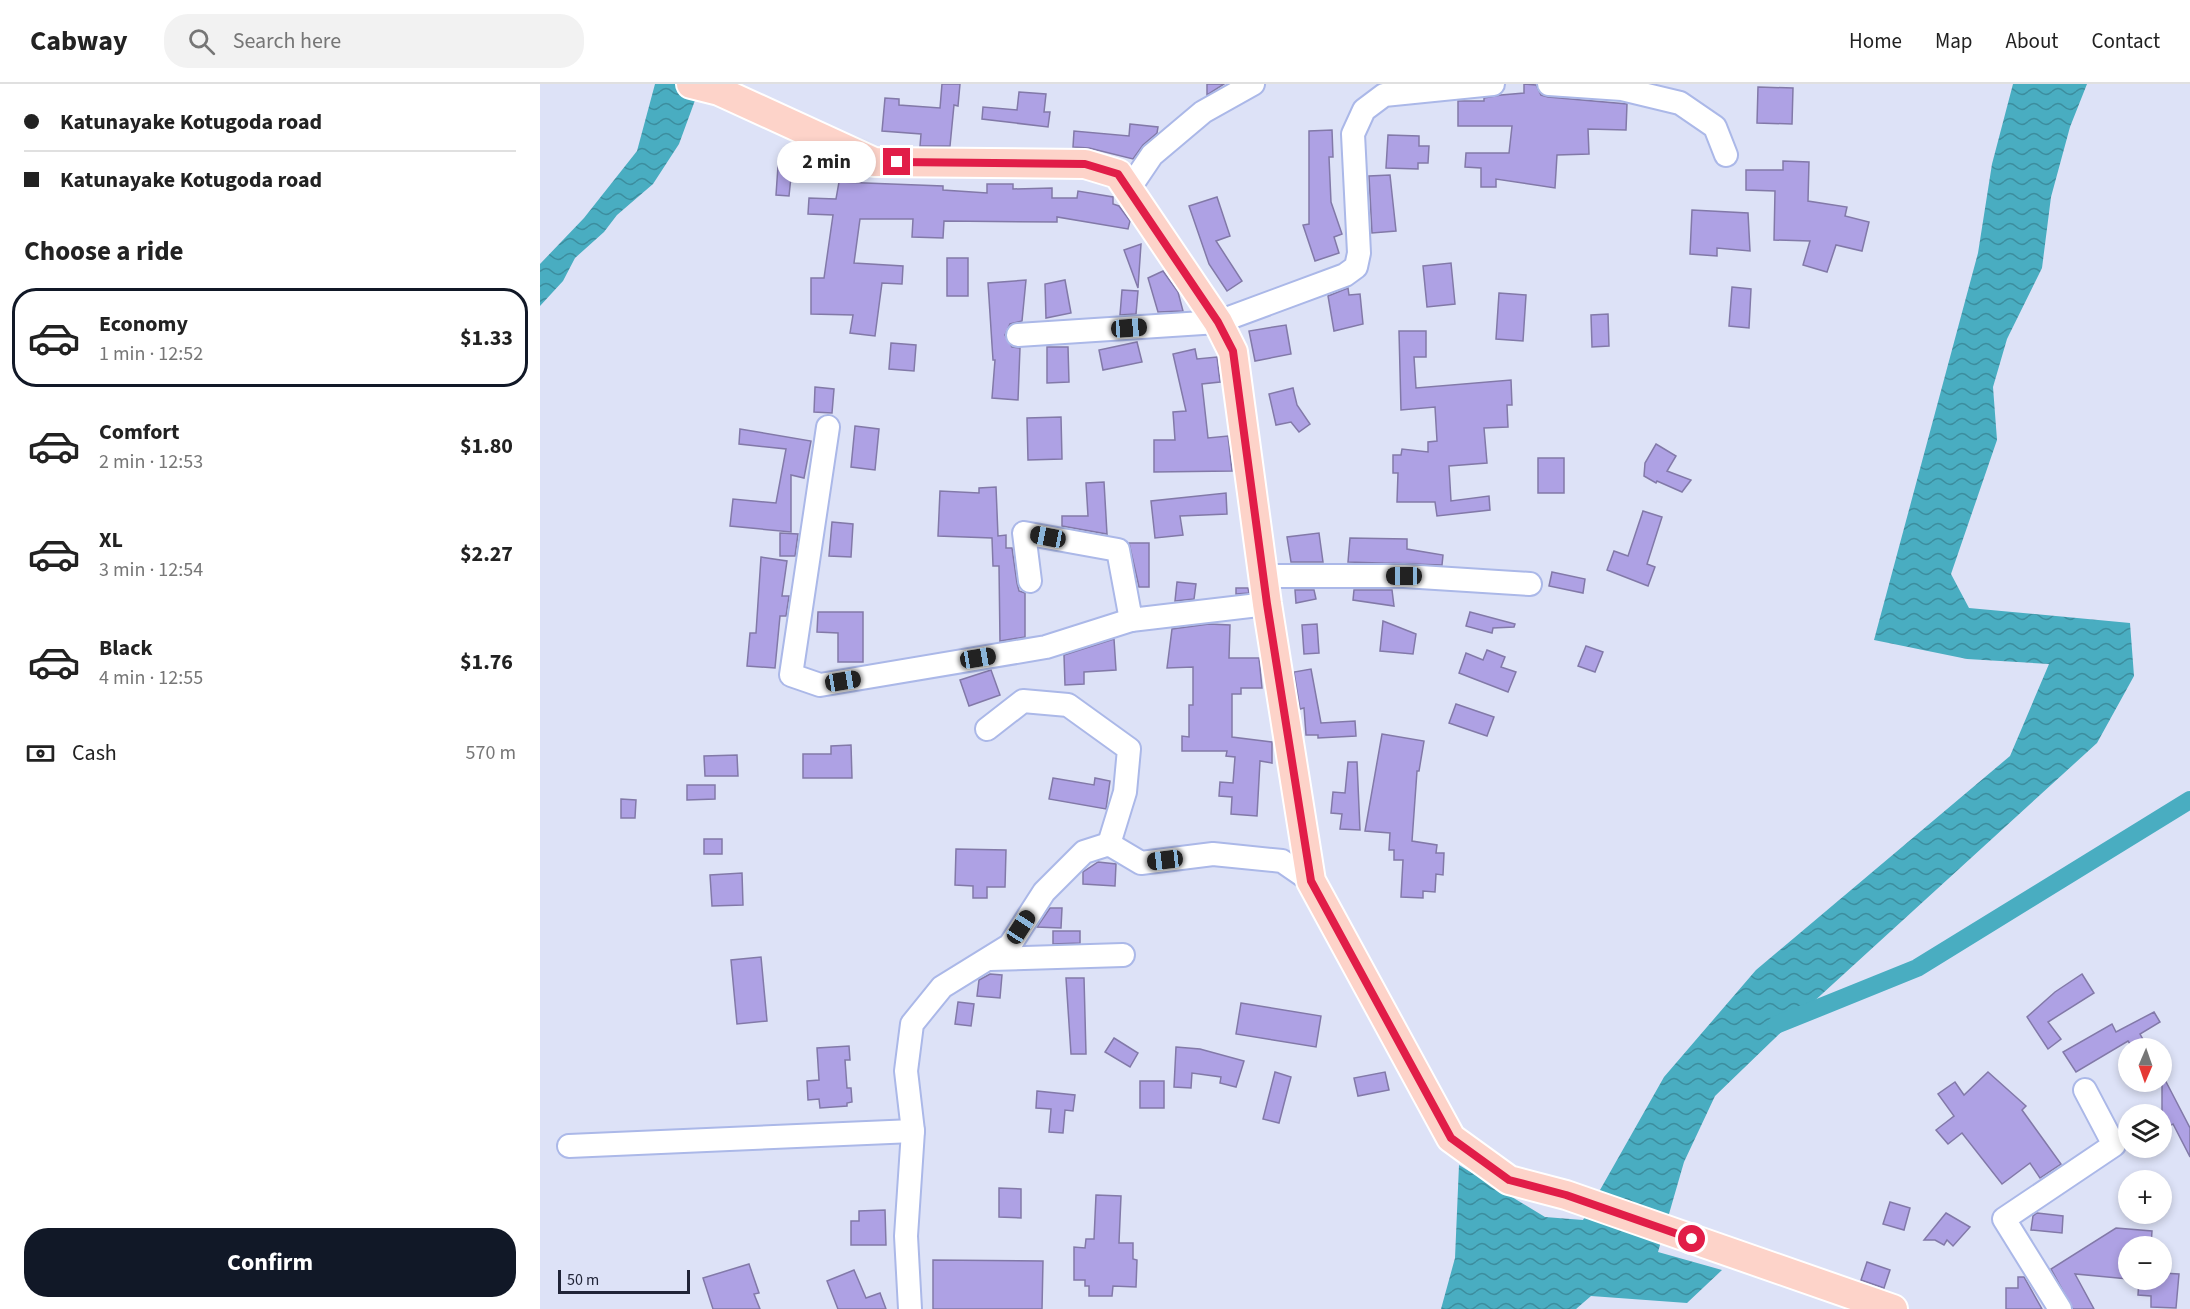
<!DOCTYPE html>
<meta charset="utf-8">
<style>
:root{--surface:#fff;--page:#f2f2f2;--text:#222;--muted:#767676;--line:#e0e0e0;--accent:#111827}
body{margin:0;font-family:"Source Sans 3",sans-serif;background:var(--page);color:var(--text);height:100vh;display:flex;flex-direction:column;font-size:22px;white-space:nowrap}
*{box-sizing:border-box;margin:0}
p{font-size:20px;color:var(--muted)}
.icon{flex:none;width:33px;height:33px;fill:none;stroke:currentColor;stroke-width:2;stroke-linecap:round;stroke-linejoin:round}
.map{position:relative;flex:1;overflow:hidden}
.panel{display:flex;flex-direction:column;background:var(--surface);width:540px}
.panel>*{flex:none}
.guide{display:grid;align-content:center;height:132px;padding:0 24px;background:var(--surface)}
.needle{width:39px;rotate:182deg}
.fabs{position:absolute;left:1578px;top:954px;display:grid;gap:12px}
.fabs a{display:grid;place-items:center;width:54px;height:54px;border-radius:50%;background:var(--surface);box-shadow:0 3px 9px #0003;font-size:30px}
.scale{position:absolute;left:18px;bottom:15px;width:132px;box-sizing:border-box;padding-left:6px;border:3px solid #202437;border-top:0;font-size:16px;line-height:21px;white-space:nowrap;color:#202437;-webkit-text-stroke:4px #dde2f7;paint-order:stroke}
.end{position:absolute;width:27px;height:27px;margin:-14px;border:8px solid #e11d48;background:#fff;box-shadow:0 0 0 3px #fff}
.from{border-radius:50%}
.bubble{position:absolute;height:42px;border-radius:21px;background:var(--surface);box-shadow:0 3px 9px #0003;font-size:20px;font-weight:700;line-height:42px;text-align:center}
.car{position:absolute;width:18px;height:36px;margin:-18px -9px;border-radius:8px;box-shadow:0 0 4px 2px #0007;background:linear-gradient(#222 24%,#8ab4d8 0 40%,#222 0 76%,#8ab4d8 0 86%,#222 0)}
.guide b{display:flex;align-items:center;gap:21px;height:57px;font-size:22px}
.guide b+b{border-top:2px solid var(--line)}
.guide i{width:15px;height:15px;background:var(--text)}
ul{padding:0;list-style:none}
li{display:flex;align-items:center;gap:18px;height:99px;margin:0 12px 9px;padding:0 12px;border:3px solid transparent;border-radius:24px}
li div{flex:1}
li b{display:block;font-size:22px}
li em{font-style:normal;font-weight:700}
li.active{border-color:var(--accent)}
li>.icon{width:54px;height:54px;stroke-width:1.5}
h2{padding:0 24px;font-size:27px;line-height:72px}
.pay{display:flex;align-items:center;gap:15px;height:66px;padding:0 24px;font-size:22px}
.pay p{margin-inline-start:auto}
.cta{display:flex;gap:12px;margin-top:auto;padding:12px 24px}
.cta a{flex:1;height:69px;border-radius:24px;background:var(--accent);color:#fff;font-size:24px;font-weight:700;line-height:69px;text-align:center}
header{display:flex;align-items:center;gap:36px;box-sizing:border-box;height:84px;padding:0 30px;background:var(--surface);border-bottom:2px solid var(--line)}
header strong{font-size:28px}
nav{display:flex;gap:33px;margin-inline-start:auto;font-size:21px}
.search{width:420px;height:54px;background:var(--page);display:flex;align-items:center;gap:15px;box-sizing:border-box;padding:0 21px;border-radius:24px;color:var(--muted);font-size:22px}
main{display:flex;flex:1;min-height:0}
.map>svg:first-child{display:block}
.water{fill:url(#water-waves)}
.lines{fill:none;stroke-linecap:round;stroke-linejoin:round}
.canal{stroke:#49adc1;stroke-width:18}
.building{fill:#aea1e4;stroke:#8279a8;stroke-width:1.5}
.minor-casing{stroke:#abb8e8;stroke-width:26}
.major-casing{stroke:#fff;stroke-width:32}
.minor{stroke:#fff;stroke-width:22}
.major{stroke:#fdd3c9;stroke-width:28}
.route{stroke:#e11d48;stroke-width:8}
</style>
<header>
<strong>Cabway</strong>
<div class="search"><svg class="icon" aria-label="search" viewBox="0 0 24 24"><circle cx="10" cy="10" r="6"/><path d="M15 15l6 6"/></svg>Search here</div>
<nav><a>Home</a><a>Map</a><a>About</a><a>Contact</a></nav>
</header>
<main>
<section class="panel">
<div class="guide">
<b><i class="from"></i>Katunayake Kotugoda road</b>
<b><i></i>Katunayake Kotugoda road</b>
</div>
<h2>Choose a ride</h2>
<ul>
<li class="active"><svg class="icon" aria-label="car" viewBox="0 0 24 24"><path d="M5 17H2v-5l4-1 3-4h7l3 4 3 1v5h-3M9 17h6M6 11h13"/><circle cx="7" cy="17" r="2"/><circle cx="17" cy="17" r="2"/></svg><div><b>Economy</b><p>1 min · 12:52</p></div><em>$1.33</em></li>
<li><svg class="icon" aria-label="car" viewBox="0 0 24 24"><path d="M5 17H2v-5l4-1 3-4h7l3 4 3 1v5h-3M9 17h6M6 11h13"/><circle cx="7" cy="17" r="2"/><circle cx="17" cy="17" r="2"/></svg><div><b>Comfort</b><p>2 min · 12:53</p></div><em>$1.80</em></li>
<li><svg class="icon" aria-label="car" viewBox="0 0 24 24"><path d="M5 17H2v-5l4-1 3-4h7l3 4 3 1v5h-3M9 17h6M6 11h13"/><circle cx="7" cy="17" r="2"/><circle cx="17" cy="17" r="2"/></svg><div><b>XL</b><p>3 min · 12:54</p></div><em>$2.27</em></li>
<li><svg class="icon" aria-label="car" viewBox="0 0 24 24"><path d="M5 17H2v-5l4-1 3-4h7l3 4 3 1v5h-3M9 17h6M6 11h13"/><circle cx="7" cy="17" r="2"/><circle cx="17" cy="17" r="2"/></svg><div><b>Black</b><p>4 min · 12:55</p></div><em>$1.76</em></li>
</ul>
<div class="pay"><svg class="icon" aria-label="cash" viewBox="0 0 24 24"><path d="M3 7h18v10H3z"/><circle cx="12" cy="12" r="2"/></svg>Cash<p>570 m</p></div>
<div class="cta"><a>Confirm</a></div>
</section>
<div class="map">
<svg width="1650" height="1225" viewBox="0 0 1650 1225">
<defs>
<pattern id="water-waves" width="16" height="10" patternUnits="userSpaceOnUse" patternTransform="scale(1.5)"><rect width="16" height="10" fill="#49adc1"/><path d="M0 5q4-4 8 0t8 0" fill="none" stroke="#3c8d9e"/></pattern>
</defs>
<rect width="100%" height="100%" fill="#dde2f7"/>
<g class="water">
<path d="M 115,0 L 161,0 L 139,60 L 113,100 L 77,131 L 64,148 L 35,174 L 23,197 L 0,222 L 0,180 L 44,134 L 97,67 Z"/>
<path d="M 1473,0 L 1547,0 L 1530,43 L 1511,113 L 1502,184 L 1467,255 L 1453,303 L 1457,356 L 1411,490 L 1429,524 L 1590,539 L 1594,592 L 1557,659 L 1259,931 L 1175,1012 L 1144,1078 L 1118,1168 L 1182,1186 L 1147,1219 L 1051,1212 L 1036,1225 L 901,1225 L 915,1174 L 919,1081 L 1005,1133 L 1043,1136 L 1124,993 L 1216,886 L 1470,672 L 1509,580 L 1427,575 L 1334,556 L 1438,169 L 1452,80 Z"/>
</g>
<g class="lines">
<path class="canal" d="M 1236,941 L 1377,884 L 1650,716"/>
</g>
<g class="building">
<path d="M 402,0 L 420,0 L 418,22 L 414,21 L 410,62 L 380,62 L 381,50 L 342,47 L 345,14 L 359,15 L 359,21 L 400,24 Z"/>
<path d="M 667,0 L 684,0 L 667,11 Z"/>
<path d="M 984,0 L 996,1 L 1001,11 L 1008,13 L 1087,20 L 1086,46 L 1048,45 L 1049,70 L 1017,71 L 1015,104 L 956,95 L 956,103 L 941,103 L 941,84 L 925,83 L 926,69 L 969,69 L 972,42 L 918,42 L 918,17 L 944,17 L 944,14 L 961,11 L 984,9 Z"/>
<path d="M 1218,3 L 1253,4 L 1252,40 L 1217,39 Z"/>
<path d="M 479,8 L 506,10 L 504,28 L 510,28 L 508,43 L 442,35 L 443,23 L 477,26 Z"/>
<path d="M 590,40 L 618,43 L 617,49 L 603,61 L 593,75 L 549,64 L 533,63 L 534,47 L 589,52 Z"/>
<path d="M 792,46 L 793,73 L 789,73 L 791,118 L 802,150 L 794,153 L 799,169 L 775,177 L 763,141 L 769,140 L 769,47 Z"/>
<path d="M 848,51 L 879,52 L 879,62 L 889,62 L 888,79 L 878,79 L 878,85 L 846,84 Z"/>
<path d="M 1243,77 L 1269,78 L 1268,117 L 1307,123 L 1305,132 L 1329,138 L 1322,167 L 1296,161 L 1287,188 L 1263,181 L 1270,157 L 1234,156 L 1235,107 L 1206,106 L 1206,86 L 1243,86 Z"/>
<path d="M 238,82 L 252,83 L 249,112 L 236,111 Z"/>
<path d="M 850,91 L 856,147 L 832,149 L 829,92 Z"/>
<path d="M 299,98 L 403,102 L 403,106 L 447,109 L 447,100 L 473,100 L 473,105 L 512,104 L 512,114 L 537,114 L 538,107 L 573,113 L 573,120 L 579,122 L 590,137 L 588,145 L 517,133 L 517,138 L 404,137 L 403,154 L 372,153 L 373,135 L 320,135 L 314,179 L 363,182 L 362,200 L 342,199 L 335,252 L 310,249 L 313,231 L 271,230 L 271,194 L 284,194 L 293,131 L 268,130 L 269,114 L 296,115 Z"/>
<path d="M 677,113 L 690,152 L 676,157 L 702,197 L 687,207 L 669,180 L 649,122 Z"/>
<path d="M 1152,126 L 1208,129 L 1210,167 L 1177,164 L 1177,172 L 1150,170 Z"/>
<path d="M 601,160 L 598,204 L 584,166 Z"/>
<rect x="407" y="174" width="21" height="38"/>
<path d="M 911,179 L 915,220 L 887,223 L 883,182 Z"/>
<path d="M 623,187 L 638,208 L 643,227 L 618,228 L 608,194 Z"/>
<path d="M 486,196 L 482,237 L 470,240 L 465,251 L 472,263 L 480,264 L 478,316 L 452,314 L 455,276 L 453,276 L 448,199 Z"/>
<path d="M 525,196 L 531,229 L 506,234 L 505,200 Z"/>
<path d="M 1192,203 L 1211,205 L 1209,244 L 1189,242 Z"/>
<path d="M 808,204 L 809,211 L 820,210 L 823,240 L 794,247 L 788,212 Z"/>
<path d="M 582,206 L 598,207 L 596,230 L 580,231 Z"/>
<path d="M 959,209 L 986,211 L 983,257 L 956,255 Z"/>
<path d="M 1068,230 L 1069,262 L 1052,263 L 1051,231 Z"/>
<path d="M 746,241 L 751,270 L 715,277 L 709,247 Z"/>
<path d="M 859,247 L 886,247 L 886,273 L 874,273 L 876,304 L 971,296 L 972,321 L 967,321 L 968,343 L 944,344 L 947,379 L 909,382 L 911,417 L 949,412 L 950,426 L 897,432 L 895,418 L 857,418 L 858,389 L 853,389 L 853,371 L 861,371 L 862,365 L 888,368 L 888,358 L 897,357 L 895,323 L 861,326 Z"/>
<path d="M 597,258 L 602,278 L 563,286 L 559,266 Z"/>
<path d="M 351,259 L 376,261 L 374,287 L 349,285 Z"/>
<path d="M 507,263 L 528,263 L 529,298 L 507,299 Z"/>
<path d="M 655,265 L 657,275 L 677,273 L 680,298 L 662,300 L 668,354 L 688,352 L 692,387 L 614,388 L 614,356 L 635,356 L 633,328 L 646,327 L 633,270 Z"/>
<path d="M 275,303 L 294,305 L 292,329 L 274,328 Z"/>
<path d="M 753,304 L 757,321 L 770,340 L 759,348 L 751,338 L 736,341 L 729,310 Z"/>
<path d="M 521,333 L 522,375 L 488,376 L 487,334 Z"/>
<path d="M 315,342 L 339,345 L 335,386 L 311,383 Z"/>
<path d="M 200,345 L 271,357 L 264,394 L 251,391 L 251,448 L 190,442 L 193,415 L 236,419 L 246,365 L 199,360 Z"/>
<path d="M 1116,360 L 1136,372 L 1127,387 L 1151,396 L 1142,408 L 1117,397 L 1116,399 L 1104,392 L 1105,379 Z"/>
<rect x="998" y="374" width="26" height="35"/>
<path d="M 564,398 L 567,450 L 522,442 L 522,432 L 548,432 L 546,399 Z"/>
<path d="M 456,403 L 458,452 L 466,451 L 466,464 L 472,464 L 477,499 L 479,507 L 485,509 L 485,553 L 460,557 L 459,482 L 453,482 L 452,454 L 398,452 L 400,407 L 439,409 L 439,404 Z"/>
<path d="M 686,409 L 687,430 L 640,432 L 643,451 L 615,454 L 611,417 Z"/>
<path d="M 1103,427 L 1122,433 L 1107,480 L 1115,483 L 1108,502 L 1067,486 L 1074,467 L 1088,472 Z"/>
<path d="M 292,438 L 313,440 L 311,473 L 289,472 Z"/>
<path d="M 240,449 L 258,450 L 255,472 L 240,472 Z"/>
<path d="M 779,449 L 783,478 L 751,478 L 747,453 Z"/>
<path d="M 810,454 L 867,455 L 867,465 L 903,471 L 902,481 L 808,478 Z"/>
<path d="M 589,459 L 609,459 L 609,503 L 599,503 Z"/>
<path d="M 221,473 L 247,477 L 242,512 L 249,512 L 246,532 L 240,532 L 235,584 L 207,582 L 210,549 L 216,549 Z"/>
<path d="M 1012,488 L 1045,495 L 1043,509 L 1009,502 Z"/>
<path d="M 637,498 L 656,500 L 654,515 L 635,517 Z"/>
<path d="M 696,504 L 708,504 L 709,509 L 696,510 Z"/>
<path d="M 755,506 L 774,506 L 776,515 L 756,519 Z"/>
<path d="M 814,506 L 852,506 L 854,522 L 813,516 Z"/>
<path d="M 278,528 L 323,528 L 323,578 L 298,578 L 298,549 L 277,548 Z"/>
<path d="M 930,528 L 975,540 L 974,543 L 953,544 L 952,549 L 926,542 Z"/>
<path d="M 843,537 L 876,550 L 873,570 L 840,567 Z"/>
<path d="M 669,540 L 690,541 L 689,574 L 719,574 L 722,604 L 701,604 L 701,610 L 692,610 L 692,653 L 732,658 L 732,679 L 720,677 L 717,732 L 691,730 L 692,713 L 679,712 L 680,698 L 693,699 L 695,673 L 686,672 L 687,667 L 642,667 L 642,652 L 649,653 L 649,621 L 653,621 L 653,583 L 627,584 L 632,545 Z"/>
<path d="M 777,540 L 779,569 L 764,570 L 762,541 Z"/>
<path d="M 574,555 L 576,586 L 544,588 L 544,600 L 525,601 L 524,571 Z"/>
<path d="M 1046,562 L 1063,568 L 1055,588 L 1038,582 Z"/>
<path d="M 947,566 L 965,573 L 961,583 L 976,588 L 968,608 L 919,589 L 926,569 L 943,576 Z"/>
<path d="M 771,585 L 781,639 L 815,637 L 816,652 L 778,654 L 778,651 L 766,651 L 764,624 L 760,625 L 754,588 Z"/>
<path d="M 451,586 L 460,611 L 429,622 L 420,596 Z"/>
<path d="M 916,620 L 954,633 L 947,652 L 909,639 Z"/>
<path d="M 842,650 L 884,657 L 879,687 L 877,687 L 872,757 L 897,761 L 896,769 L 904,769 L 903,791 L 896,790 L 895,808 L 883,807 L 883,814 L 861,813 L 863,776 L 854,776 L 854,766 L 849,766 L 850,749 L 825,747 Z"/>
<path d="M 311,661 L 312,694 L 263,694 L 263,670 L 291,670 L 291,662 Z"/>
<path d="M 197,671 L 198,692 L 165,692 L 164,672 Z"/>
<path d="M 808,678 L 817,678 L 820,746 L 800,745 L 802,730 L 791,729 L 793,708 L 805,709 Z"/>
<path d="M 513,694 L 554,701 L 555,694 L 570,697 L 566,725 L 509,715 Z"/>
<path d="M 147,701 L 175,701 L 175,715 L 147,716 Z"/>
<path d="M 81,715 L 96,716 L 95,734 L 81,734 Z"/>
<rect x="164" y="755" width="18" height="15"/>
<path d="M 416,765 L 466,766 L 465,803 L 447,803 L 447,814 L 433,814 L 433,802 L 415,801 Z"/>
<path d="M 558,778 L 576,780 L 575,802 L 543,800 L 543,788 Z"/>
<path d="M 202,789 L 203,821 L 172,822 L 170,791 Z"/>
<path d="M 510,824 L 522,824 L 521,844 L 497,843 Z"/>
<path d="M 513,847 L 540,847 L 540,859 L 513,860 Z"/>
<path d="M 221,873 L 227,937 L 197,940 L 191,876 Z"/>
<path d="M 450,890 L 462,891 L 460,914 L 437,912 L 439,896 Z"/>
<path d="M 1542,890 L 1554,909 L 1508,938 L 1521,955 L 1508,965 L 1487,933 L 1515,908 Z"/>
<path d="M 526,894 L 544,894 L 546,970 L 531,970 Z"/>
<path d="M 418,918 L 434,920 L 431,942 L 415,940 Z"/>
<path d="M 701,919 L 781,932 L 776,963 L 696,950 Z"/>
<path d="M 1614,928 L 1620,938 L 1600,950 L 1608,964 L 1593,964 L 1588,957 L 1536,988 L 1523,968 L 1572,940 L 1576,948 Z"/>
<path d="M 574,954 L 598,969 L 590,983 L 565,968 Z"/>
<path d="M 309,962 L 310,976 L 305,976 L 307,1004 L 311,1004 L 312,1018 L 307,1019 L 307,1022 L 280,1024 L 279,1015 L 268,1016 L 267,997 L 279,996 L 277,964 Z"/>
<path d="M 636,963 L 660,965 L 704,977 L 696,1003 L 680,999 L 681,993 L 652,989 L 651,1004 L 634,1003 Z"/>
<path d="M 735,988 L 751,993 L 739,1039 L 723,1035 Z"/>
<path d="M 845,988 L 849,1006 L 818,1012 L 814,994 Z"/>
<path d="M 1448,988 L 1486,1022 L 1482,1026 L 1521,1080 L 1500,1094 L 1490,1079 L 1462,1100 L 1422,1049 L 1408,1060 L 1396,1046 L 1414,1032 L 1398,1010 L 1415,998 L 1424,1011 Z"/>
<path d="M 1622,990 L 1650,1044 L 1650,1073 L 1633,1040 L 1622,1046 Z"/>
<rect x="600" y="997" width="24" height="27"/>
<path d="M 497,1007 L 535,1011 L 533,1027 L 525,1026 L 523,1049 L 509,1048 L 511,1025 L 496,1024 Z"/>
<path d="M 459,1104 L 481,1105 L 481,1134 L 459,1133 Z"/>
<path d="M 556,1111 L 581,1112 L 579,1159 L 593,1159 L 593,1175 L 597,1176 L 596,1203 L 573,1202 L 572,1212 L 549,1212 L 549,1202 L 545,1202 L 545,1196 L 534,1196 L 534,1163 L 545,1164 L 546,1155 L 554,1155 Z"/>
<path d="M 1350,1118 L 1370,1124 L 1364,1146 L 1343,1140 Z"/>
<path d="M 345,1126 L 346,1161 L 311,1161 L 311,1137 L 319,1137 L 319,1127 Z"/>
<path d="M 1406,1129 L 1430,1143 L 1413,1162 L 1407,1156 L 1404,1161 L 1395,1156 L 1384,1156 Z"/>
<path d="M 1497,1129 L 1523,1132 L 1522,1149 L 1491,1146 L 1493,1132 Z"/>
<path d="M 1576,1144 L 1612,1147 L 1611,1162 L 1588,1162 L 1588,1195 L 1535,1190 L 1554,1225 L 1533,1225 L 1511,1185 Z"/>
<path d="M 393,1176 L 503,1177 L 502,1225 L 393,1225 Z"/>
<path d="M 1327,1178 L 1350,1186 L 1344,1204 L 1321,1196 Z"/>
<path d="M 209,1180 L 219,1209 L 214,1210 L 220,1225 L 173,1225 L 163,1194 Z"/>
<path d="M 314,1186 L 326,1214 L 340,1209 L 346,1225 L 298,1225 L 287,1197 Z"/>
<path d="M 1622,1189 L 1639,1190 L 1636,1224 L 1611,1223 L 1611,1212 L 1598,1211 L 1599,1196 L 1622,1196 Z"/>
<path d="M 1478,1193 L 1484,1193 L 1502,1225 L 1466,1225 L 1466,1204 L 1478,1204 Z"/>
</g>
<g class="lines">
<defs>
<g id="minor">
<path d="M 1009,0 L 1082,5 L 1140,19 L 1175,43 L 1186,71"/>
<path d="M 589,105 L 612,71 L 663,28 L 713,0"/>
<path d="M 478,251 L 678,238 L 805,191 L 816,183 L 819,169 L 813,50 L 824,26 L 844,11 L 953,0"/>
<path d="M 288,343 L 251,591 L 280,601 L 506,563 L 591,536"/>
<path d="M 723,492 L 864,492 L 990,500"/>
<path d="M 490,497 L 484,449 L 578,466 L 591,536 L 727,520"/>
<path d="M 447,645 L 483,617 L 528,621 L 589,665 L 585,708 L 569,760"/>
<path d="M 450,875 L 583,871"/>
<path d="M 29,1062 L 373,1047"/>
<path d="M 370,1225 L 366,1152 L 373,1047 L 366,987 L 372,940 L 402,903 L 470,861 L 504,808 L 544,768 L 569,760 L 601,779 L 673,770 L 742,777 L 771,797"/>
<path d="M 1520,1225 L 1464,1135 L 1574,1061 L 1545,1006"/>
</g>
<path id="major" d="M 151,0 L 179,7 L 334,78 L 545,80 L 578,90 L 678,238 L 693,268 L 727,520 L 771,797 L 911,1054 L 969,1096 L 1026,1111 L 1353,1225"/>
</defs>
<use href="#minor" class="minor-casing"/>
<use href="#major" class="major-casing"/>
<use href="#minor" class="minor"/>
<use href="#major" class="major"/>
</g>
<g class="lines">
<path class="route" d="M 357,78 L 545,80 L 578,90 L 678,238 L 693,267 L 727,520 L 771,797 L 911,1054 L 969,1096 L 1026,1111 L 1152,1155"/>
</g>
</svg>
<div class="fabs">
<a><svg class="needle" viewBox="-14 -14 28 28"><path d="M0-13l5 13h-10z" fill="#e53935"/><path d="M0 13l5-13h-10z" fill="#767676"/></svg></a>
<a><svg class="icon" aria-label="layers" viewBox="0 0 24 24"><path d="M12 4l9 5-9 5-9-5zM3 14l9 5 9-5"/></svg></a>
<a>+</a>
<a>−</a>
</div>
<div class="scale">50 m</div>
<i class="end from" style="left:1152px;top:1155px"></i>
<i class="end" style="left:357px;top:78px"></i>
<div class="bubble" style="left:237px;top:57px;width:99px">2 min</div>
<i class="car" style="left:589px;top:244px;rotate:86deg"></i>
<i class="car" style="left:508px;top:453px;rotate:281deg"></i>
<i class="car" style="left:864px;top:492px;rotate:270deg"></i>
<i class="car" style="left:438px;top:574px;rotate:81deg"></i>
<i class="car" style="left:303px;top:597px;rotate:81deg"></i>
<i class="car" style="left:625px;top:776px;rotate:263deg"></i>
<i class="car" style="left:481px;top:843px;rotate:33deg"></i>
</div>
</main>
